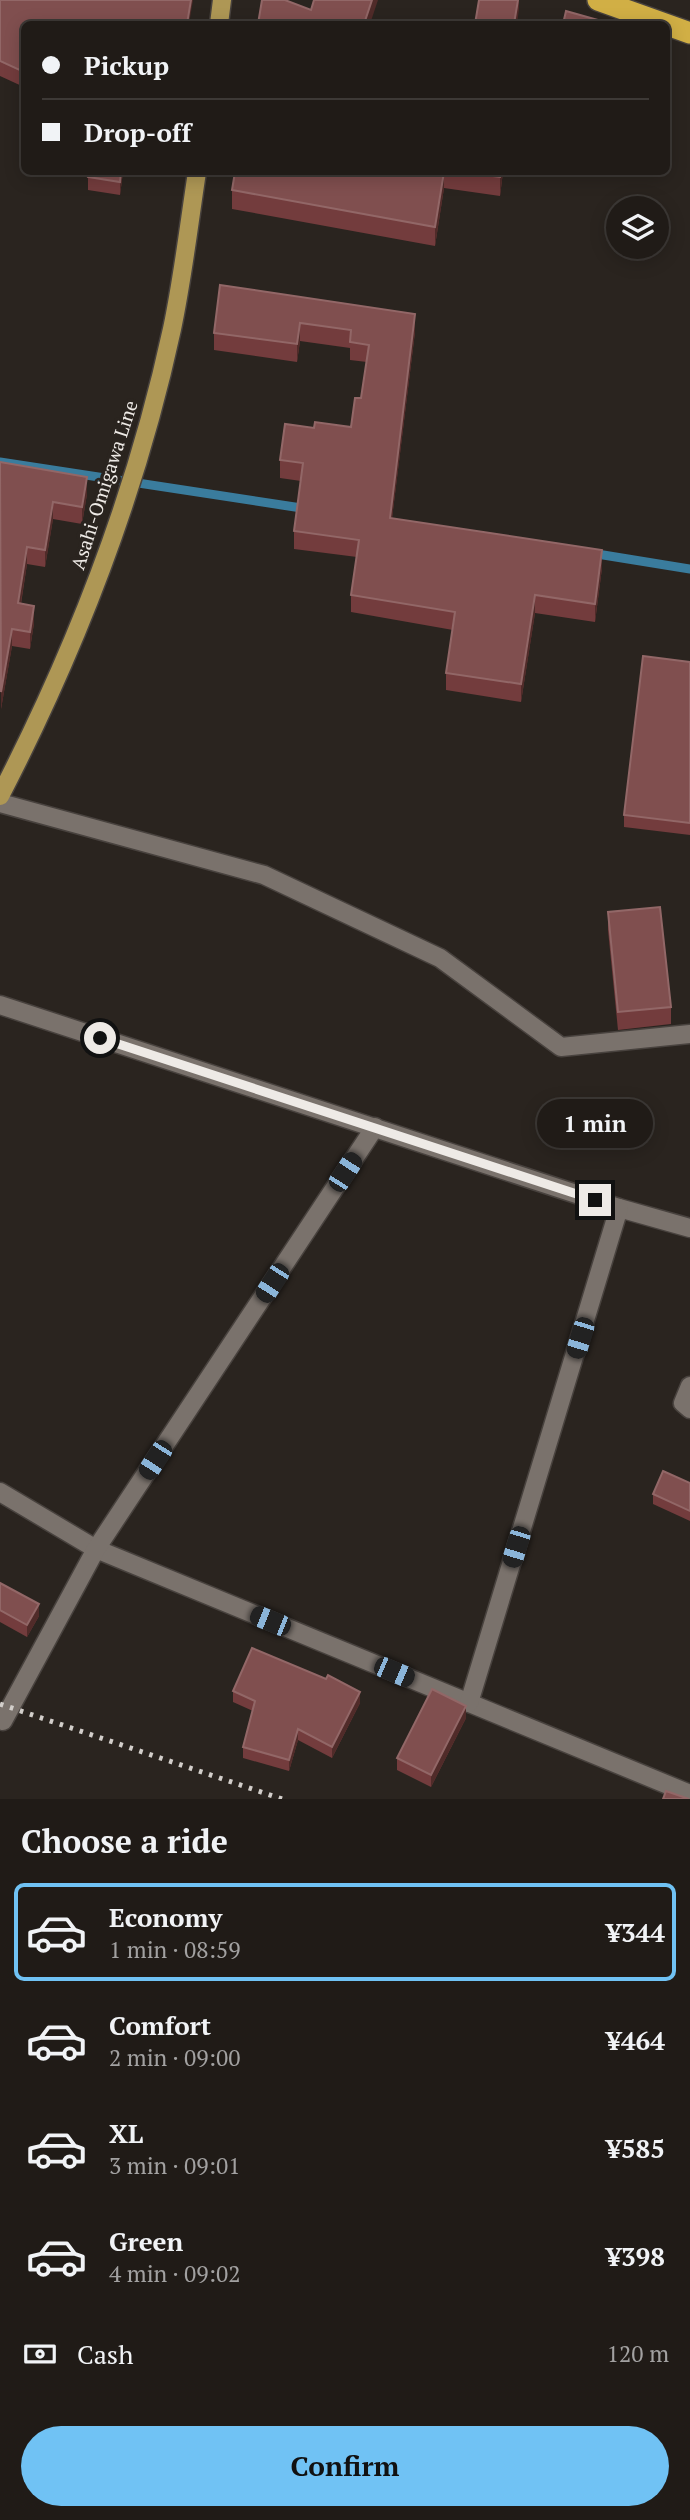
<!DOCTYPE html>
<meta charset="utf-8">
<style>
:root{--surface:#201b17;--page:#2d2824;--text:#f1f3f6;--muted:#a2a1a1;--line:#3d3936;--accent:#70c2f4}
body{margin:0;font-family:"PT Serif",serif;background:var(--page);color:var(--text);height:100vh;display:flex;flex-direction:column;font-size:26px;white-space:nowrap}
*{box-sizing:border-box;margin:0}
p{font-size:23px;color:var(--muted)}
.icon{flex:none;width:38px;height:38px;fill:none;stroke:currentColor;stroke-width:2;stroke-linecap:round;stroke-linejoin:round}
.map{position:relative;height:1799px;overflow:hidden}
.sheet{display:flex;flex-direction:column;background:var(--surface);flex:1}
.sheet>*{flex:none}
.guide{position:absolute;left:21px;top:21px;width:649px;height:154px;border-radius:10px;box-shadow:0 4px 18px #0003,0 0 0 2px var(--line);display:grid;align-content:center;height:154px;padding:0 21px;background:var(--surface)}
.fabs{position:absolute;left:606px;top:196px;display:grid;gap:14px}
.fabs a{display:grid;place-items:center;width:63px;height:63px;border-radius:50%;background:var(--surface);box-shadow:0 4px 18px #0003,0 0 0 2px var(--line);font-size:35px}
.end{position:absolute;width:32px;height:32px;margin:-16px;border:9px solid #eeeae6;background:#111;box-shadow:0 0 0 4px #111}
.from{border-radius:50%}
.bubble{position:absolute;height:49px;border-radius:24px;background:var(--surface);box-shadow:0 4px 18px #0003,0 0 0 2px var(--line);font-size:23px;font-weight:600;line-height:49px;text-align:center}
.car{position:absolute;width:21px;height:42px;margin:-21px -10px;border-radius:9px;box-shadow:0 0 5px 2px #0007;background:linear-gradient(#222 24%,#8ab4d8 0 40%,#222 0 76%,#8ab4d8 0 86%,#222 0)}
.guide b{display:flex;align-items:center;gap:24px;height:66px;font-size:26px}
.guide b+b{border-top:2px solid var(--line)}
.guide i{width:18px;height:18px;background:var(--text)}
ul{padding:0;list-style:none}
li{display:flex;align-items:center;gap:21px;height:98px;margin:0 14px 10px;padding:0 7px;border:4px solid transparent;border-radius:10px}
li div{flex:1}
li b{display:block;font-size:26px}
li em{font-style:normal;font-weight:600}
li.active{border-color:var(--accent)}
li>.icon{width:63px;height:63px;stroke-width:1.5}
h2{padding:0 21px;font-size:32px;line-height:84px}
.pay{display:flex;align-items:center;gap:18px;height:77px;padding:0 21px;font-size:26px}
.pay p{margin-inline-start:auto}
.primary-button{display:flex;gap:14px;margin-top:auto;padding:14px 21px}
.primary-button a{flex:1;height:80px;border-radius:42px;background:var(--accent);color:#111;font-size:28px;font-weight:600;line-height:80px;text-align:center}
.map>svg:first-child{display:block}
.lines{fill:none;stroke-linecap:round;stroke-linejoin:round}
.stream{stroke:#3a7c9d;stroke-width:9}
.minor-casing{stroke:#48423e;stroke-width:21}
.major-casing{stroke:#48423e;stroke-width:21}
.highway-casing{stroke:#48423e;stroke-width:24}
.minor{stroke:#7a726c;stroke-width:18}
.major{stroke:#ae9755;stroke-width:18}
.highway{stroke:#d1af45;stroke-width:21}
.rail{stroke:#d2ceca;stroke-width:5;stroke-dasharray:3.5 7;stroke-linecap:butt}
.wall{fill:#733c3d}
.shaded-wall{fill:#502b29}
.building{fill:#804f4f;stroke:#926767;stroke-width:2}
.route{stroke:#eeeae6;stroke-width:9}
.labels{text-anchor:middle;stroke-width:7;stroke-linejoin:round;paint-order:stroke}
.street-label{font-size:19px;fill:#eeeae6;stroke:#2a241f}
</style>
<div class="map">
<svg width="690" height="1799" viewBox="0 0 690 1799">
<rect width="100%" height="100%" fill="#2a241f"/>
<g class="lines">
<g class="stream">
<path d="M 0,462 L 308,509"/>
<path d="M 591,553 L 690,569"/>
</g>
<defs>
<g id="minor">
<path d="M 0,803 L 264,875 L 440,958 L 561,1047 L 690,1034"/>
<path d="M 0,1005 L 619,1208 L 690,1228"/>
<path d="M 690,1386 L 683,1403 L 690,1409"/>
<path d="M 0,1492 L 96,1549 L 690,1794"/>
<path d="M 469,1703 L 619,1208"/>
<path d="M 3,1721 L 96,1549 L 375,1127"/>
</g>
<g id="major">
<path d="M 219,24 L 222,0"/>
<path d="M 0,796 C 76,649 137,491 172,329 C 183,277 189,224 197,172"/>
</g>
<path id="highway" d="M 598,0 L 690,33"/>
</defs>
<use href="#minor" class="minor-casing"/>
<use href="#major" class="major-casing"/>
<use href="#highway" class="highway-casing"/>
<use href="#minor" class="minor"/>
<use href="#major" class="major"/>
<use href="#highway" class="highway"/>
<path class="rail" d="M 0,1704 L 282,1799"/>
</g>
<g class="wall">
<path d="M 0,0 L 24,24 L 24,87 L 0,76 Z"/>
<path d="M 123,172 L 120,195 L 88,190 L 88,177 Z"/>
<path d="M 235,172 L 503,172 L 500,196 L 444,188 L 435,246 L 232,209 L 232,190 Z"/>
<path d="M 220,285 L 415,332 L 392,518 L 602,568 L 595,622 L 535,613 L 521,702 L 446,690 L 446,673 L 453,630 L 351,612 L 351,595 L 357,557 L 294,549 L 294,531 L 301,481 L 280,478 L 280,460 L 314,428 L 351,427 L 361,398 L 367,362 L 350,360 L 350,348 L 300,341 L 297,362 L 214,350 L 214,333 Z"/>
<path d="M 0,462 L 87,494 L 82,524 L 53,519 L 45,567 L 27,564 L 21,604 L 34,623 L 30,649 L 12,646 L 1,709 Z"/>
<path d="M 690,662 L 690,835 L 624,827 L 624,815 Z"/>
<path d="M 608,912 L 671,1007 L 671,1024 L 618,1030 L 608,930 Z"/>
<path d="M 690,1483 L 690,1521 L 653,1504 L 653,1494 Z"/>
<path d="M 0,1583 L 39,1616 L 27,1637 L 0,1622 Z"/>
<path d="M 233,1691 L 360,1703 L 332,1758 L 298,1740 L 289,1771 L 243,1758 L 243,1747 L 253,1711 L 233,1702 Z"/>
<path d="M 466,1718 L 431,1787 L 397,1770 L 397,1758 Z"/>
</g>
<g class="shaded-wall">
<path d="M 191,0 L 193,0 L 189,24 L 187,24 Z"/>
<path d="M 372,0 L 378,0 L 370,24 L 364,24 Z"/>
<path d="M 518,0 L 519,0 L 519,9 L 517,24 L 514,24 Z"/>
<path d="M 121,172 L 123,172 L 120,195 L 120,182 Z"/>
<path d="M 444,172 L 444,188 L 435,246 L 435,227 Z"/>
<path d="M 501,172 L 503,172 L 500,196 L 500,177 Z"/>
<path d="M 415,314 L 415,332 L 390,535 L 390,518 Z"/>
<path d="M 300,323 L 300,341 L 297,362 L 297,344 Z"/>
<path d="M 87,477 L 87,494 L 82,524 L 82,507 Z"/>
<path d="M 53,502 L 53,519 L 45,567 L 45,550 Z"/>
<path d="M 27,547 L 27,564 L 18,620 L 18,603 Z"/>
<path d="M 602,550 L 602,568 L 595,622 L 595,604 Z"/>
<path d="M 535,595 L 535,613 L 521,702 L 521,684 Z"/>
<path d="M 34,606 L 34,623 L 30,649 L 30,632 Z"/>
<path d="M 12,629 L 12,646 L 1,709 L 1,692 Z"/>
<path d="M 39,1604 L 39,1616 L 27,1637 L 27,1625 Z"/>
<path d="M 360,1692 L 360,1703 L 332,1758 L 332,1747 Z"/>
<path d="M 466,1706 L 466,1718 L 431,1787 L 431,1775 Z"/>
<path d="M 298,1729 L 298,1740 L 289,1771 L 289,1760 Z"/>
</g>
<g class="building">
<path d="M 0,0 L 191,0 L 187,24 L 24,24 L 24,72 L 0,61 Z"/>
<path d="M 262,0 L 285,0 L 311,10 L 314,0 L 372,0 L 364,24 L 258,24 Z"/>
<path d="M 479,0 L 518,0 L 514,24 L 475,24 Z"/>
<path d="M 566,11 L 612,24 L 563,24 Z"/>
<path d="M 89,172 L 121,172 L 120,182 L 88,177 Z"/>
<path d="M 235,172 L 444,172 L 435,227 L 232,190 Z"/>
<path d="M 461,172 L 501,172 L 500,177 Z"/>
<path d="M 220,285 L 415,314 L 390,518 L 602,550 L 595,604 L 535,595 L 521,684 L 446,673 L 455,612 L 351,595 L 359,540 L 294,531 L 303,463 L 280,460 L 285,424 L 314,428 L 315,422 L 351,427 L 355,398 L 361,398 L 369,345 L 350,342 L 351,330 L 300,323 L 297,344 L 214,333 Z"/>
<path d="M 0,462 L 87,477 L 82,507 L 53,502 L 45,550 L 27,547 L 18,603 L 34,606 L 30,632 L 12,629 L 1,692 Z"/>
<path d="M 643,656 L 690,662 L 690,823 L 624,815 Z"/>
<path d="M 660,907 L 671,1007 L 618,1012 L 608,912 Z"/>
<path d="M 663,1471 L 690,1483 L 690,1511 L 653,1494 Z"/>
<path d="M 0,1583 L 39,1604 L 27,1625 L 0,1610 Z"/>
<path d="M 252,1648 L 326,1679 L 328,1675 L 360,1692 L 332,1747 L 298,1729 L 289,1760 L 243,1747 L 255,1701 L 233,1691 Z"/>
<path d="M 432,1689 L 466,1706 L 431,1775 L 397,1758 Z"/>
<path d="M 666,1791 L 689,1799 L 663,1799 Z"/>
</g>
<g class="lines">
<path class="route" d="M 100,1038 L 595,1200"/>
</g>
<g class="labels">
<g class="street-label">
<text transform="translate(104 485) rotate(-72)" y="7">Asahi-Omigawa Line</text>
</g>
</g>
</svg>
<div class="fabs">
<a><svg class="icon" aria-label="layers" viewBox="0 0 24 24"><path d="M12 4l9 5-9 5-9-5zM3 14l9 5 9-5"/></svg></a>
</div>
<i class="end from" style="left:100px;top:1038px"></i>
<i class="end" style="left:595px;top:1200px"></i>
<div class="bubble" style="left:537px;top:1099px;width:116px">1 min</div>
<i class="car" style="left:345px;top:1172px;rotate:33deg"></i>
<i class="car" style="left:272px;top:1283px;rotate:213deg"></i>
<i class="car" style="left:580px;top:1338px;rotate:197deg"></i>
<i class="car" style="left:155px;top:1460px;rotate:213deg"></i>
<i class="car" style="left:516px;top:1547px;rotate:197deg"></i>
<i class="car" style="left:270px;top:1621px;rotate:292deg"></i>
<i class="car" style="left:394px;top:1672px;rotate:113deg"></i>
<div class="guide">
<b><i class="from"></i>Pickup</b>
<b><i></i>Drop-off</b>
</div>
</div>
<section class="sheet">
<h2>Choose a ride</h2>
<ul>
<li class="active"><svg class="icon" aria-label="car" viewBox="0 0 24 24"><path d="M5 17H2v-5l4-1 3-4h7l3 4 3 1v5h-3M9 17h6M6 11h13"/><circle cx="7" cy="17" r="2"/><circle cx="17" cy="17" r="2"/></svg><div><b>Economy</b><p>1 min · 08:59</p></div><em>¥344</em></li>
<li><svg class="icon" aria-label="car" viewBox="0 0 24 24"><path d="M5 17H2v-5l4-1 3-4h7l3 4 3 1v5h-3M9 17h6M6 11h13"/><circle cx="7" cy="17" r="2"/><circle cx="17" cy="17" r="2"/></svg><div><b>Comfort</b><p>2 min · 09:00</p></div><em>¥464</em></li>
<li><svg class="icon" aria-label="car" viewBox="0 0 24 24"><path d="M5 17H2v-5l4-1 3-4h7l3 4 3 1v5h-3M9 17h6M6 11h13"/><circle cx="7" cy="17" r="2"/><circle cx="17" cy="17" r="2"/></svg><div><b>XL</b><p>3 min · 09:01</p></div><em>¥585</em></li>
<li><svg class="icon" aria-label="car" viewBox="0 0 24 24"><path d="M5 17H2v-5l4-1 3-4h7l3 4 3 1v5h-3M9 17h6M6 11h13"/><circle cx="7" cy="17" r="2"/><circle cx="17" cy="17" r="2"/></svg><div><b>Green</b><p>4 min · 09:02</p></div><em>¥398</em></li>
</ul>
<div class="pay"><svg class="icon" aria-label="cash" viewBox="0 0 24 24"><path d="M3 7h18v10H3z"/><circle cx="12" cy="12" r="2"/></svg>Cash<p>120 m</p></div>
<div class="primary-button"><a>Confirm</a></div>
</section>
